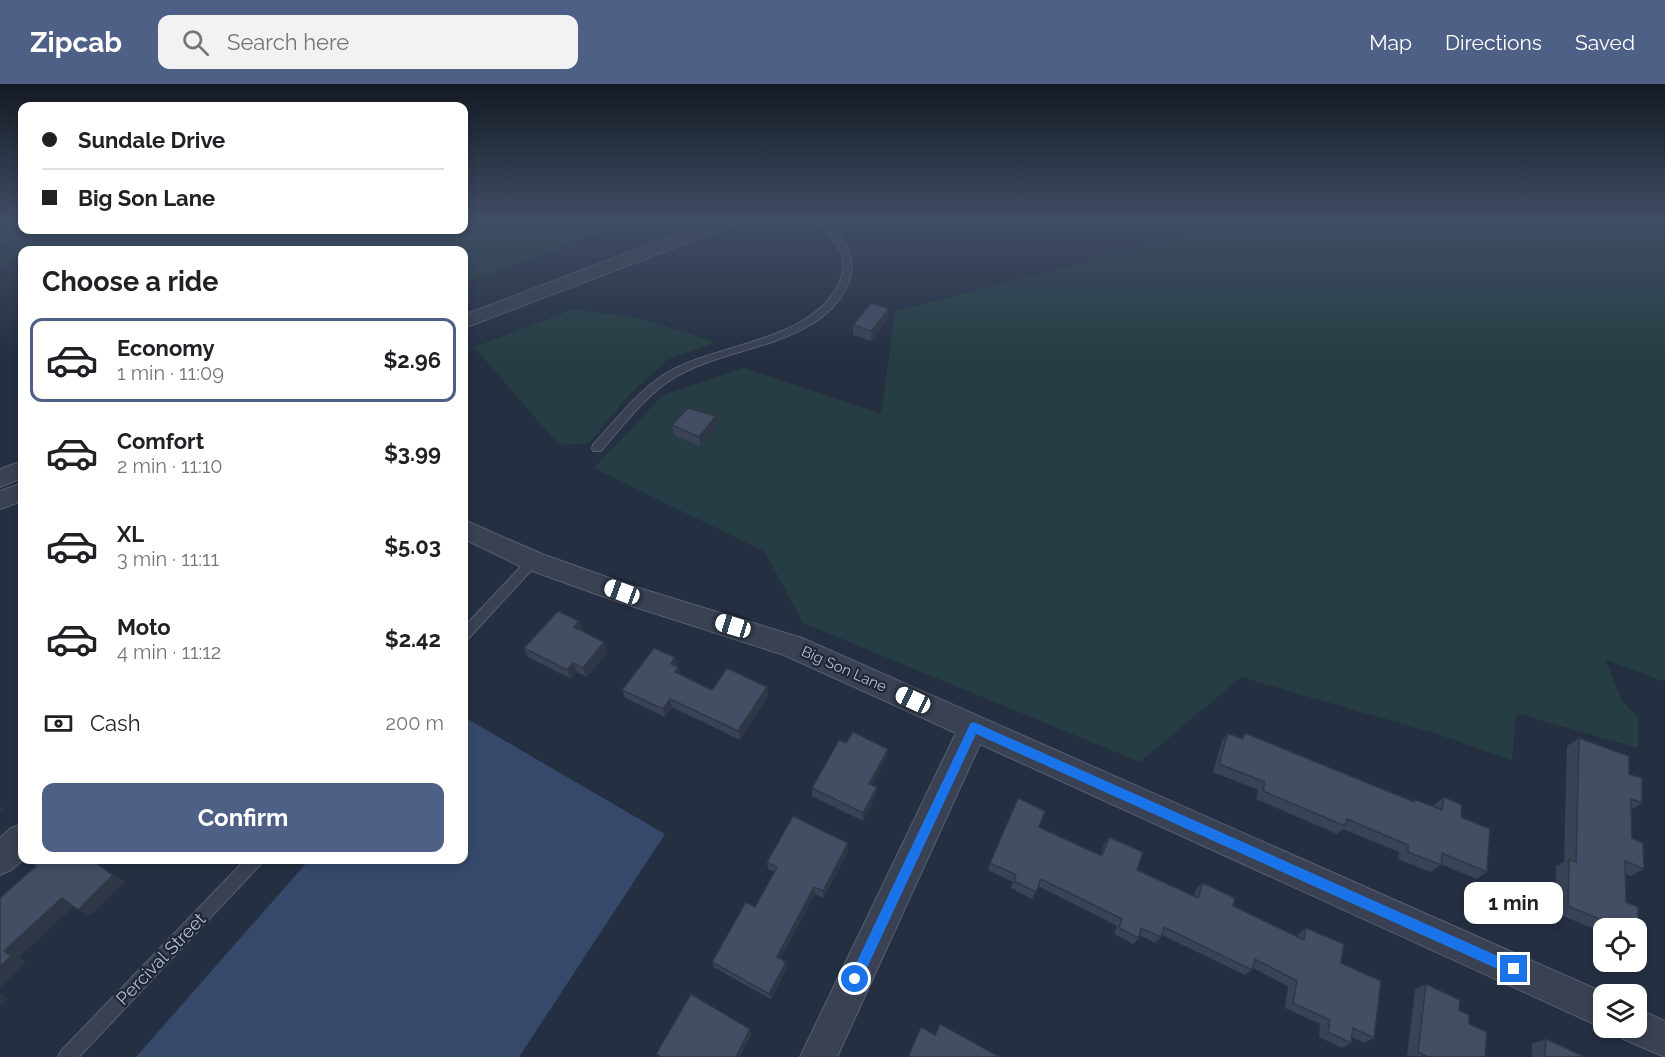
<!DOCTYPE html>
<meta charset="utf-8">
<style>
:root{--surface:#fff;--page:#f2f2f2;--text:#202124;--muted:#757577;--line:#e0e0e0;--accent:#4f6086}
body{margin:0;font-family:Raleway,sans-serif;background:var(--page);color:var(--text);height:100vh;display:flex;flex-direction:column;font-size:22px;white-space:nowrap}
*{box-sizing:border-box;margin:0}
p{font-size:20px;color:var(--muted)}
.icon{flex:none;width:33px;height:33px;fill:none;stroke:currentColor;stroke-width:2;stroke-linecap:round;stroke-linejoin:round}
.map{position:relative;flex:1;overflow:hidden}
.drawer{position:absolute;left:18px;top:162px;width:450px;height:618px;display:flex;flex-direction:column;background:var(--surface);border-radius:12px;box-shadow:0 3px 9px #0003}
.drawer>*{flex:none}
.top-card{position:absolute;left:18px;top:18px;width:450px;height:132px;border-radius:12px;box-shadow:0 3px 9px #0003;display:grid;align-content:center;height:132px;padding:0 24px;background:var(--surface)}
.fabs{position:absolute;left:1593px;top:834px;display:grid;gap:12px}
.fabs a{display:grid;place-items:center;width:54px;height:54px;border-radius:12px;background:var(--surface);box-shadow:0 3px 9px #0003;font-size:30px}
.end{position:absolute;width:27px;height:27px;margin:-14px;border:8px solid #1a73e8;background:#fff;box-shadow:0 0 0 3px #fff}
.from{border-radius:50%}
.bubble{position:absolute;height:42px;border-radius:12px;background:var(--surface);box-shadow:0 3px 9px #0003;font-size:20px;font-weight:700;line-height:42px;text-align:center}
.car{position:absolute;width:18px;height:36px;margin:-18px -9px;border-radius:8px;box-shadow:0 0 4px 2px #0007;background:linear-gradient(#fff 24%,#345 0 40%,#fff 0 76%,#345 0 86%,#fff 0)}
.top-card b{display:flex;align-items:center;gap:21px;height:57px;font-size:22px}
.top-card b+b{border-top:2px solid var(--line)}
.top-card i{width:15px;height:15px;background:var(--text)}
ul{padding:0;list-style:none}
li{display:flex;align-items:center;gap:18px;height:84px;margin:0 12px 9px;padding:0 12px;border:3px solid transparent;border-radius:12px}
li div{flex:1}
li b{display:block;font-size:22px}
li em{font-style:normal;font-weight:700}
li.selected{border-color:var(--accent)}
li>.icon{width:54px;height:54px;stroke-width:1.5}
h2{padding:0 24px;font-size:27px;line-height:72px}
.pay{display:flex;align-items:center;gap:15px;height:66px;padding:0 24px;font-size:22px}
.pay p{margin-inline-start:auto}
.button{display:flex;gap:12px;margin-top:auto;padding:12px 24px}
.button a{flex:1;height:69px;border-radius:12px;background:var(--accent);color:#fff;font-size:24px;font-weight:700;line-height:69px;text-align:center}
header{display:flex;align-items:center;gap:36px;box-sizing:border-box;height:84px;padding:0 30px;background:var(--accent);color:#fff}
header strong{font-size:28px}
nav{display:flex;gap:33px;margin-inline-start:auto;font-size:21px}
.search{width:420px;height:54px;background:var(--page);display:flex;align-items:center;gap:15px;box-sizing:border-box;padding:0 21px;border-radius:12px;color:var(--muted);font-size:22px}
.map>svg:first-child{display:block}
.green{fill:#263e43}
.water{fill:#37496a}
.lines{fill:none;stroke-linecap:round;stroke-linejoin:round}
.lane-casing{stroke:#575f6f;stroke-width:2}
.street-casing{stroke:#575f6f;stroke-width:2}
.lane{fill:#394152;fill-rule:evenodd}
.street{fill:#394152;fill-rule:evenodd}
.wall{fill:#3a4356}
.shaded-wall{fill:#2f3746}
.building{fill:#434e64;stroke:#2f3746;stroke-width:1.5}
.route{fill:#1a73e8}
.labels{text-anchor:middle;stroke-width:4.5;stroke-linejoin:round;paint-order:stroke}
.street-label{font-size:15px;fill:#b6bdcc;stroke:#1e2637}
.near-street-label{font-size:18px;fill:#b6bdcc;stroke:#1e2637}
</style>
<header>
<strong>Zipcab</strong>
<div class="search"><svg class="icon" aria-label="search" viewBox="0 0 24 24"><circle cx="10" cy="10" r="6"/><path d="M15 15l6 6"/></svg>Search here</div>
<nav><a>Map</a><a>Directions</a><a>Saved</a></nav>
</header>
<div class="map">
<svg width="1665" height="973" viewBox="0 0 1665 973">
<rect width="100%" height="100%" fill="#242f42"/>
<g class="green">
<path d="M 13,137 L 22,137 L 22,146 L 464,146 L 464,137 L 631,137 L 464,200 L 464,166 L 383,166 L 371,163 L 362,166 L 96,166 L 97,160 L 75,162 L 65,166 L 22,166 L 22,169 L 15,171 L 0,186 L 0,174 L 16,166 L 0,156 L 0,150 Z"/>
<path d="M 1244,137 L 1665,137 L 1665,598 L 1605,575 L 1622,617 L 1638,633 L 1638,664 L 1516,629 L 1512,676 L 1434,649 L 1241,593 L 1140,678 L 803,539 L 765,468 L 594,384 L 662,312 L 743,284 L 881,330 L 895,227 Z"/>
<path d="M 574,225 L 640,234 L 716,258 L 667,276 L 627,313 L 589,359 L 559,361 L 474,263 Z"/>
</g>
<path class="water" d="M 464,633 L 665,750 L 519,973 L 136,973 L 309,776 L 464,776 Z"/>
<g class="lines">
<defs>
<g id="lane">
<path d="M 815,137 L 824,137 C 844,153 859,174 848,200 C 820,264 725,261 672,295 C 644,313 622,343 601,367 L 593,367 L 592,364 L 593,361 C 615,337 637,308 665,290 C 715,259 813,258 839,199 C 845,186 845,173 837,160 C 831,151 822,145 815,137 Z"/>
<path d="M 533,472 L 537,474 L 539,477 L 537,480 L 468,555 L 464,556 L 464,543 L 529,474 Z"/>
<path d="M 245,776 L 262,776 L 260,781 L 79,973 L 58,973 L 61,967 Z"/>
</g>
<g id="street">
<path d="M 711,137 L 737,137 L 734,141 L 464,244 L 464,231 Z"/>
<path d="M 22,377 L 22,394 L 0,403 L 0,385 Z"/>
<path d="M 22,399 L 22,417 L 0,425 L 0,407 Z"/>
<path d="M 464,436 L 542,470 L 626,500 L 802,554 L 1607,910 L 1604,910 L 1604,944 L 1607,944 L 1604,945 L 1592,939 L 980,660 L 837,973 L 800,973 L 956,649 L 784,571 L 613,516 L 524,484 L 464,455 Z"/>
<path d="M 22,740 L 23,776 L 11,786 L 0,791 L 0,754 L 11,744 Z"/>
<path d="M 1636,924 L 1665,937 L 1665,973 L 1623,955 L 1619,944 L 1636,944 Z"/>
</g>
</defs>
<use href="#lane" class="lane-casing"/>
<use href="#street" class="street-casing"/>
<use href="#lane" class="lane"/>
<use href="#street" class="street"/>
</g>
<g class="wall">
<path d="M 888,235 L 871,257 L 853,251 L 853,241 Z"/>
<path d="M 716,332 L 718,343 L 701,363 L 674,351 L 672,341 Z"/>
<path d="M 579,537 L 583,546 L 582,547 L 604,558 L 607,568 L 587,593 L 577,588 L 571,595 L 528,573 L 524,564 Z"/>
<path d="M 678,582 L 680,591 L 712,606 L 767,603 L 768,612 L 740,656 L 672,623 L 665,633 L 625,614 L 622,606 Z"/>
<path d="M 1228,649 L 1241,654 L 1245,649 L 1412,717 L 1414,715 L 1434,723 L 1434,721 L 1444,713 L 1461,733 L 1487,788 L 1476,795 L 1441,780 L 1441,781 L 1430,788 L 1398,775 L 1399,768 L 1343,745 L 1337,750 L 1256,715 L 1258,706 L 1213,688 L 1222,657 Z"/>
<path d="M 1579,654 L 1629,672 L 1629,690 L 1642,694 L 1642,719 L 1631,726 L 1632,754 L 1643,759 L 1644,785 L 1631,792 L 1625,790 L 1626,818 L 1638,823 L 1638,852 L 1636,852 L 1636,844 L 1604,844 L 1604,849 L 1556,829 L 1556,782 L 1564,778 L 1567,662 Z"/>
<path d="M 846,659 L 887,673 L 872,701 L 876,711 L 863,737 L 812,712 L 812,704 Z"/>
<path d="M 1039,743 L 1101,771 L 1104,760 L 1109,753 L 1137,786 L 1194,812 L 1196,805 L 1203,799 L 1233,822 L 1297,853 L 1298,850 L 1306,844 L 1341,879 L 1374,954 L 1364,959 L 1352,953 L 1351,959 L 1342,964 L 1319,953 L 1320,940 L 1285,924 L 1288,902 L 1253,884 L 1252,886 L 1245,891 L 1162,851 L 1161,853 L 1155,859 L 1139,851 L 1139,854 L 1133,860 L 1114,850 L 1117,842 L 1038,802 L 1032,815 L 1011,804 L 1013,798 L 988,786 L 990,779 Z"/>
<path d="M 848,759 L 848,767 L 823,814 L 815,810 L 780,875 L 787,883 L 771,915 L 715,884 L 712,878 L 755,823 L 774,788 L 768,785 L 767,778 Z"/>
<path d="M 1426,900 L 1459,926 L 1469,940 L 1485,973 L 1407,972 L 1415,906 Z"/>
<path d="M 1546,955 L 1585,973 L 1532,973 L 1532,960 Z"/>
</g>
<g class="shaded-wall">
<path d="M 889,225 L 888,235 L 871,257 L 871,247 Z"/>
<path d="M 716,332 L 718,343 L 701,363 L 699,353 Z"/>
<path d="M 579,537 L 583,546 L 577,553 L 574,543 Z"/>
<path d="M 604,558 L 607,568 L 587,593 L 583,584 Z"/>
<path d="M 675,573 L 678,582 L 673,589 L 671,580 Z"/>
<path d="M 573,579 L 577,588 L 571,595 L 567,586 Z"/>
<path d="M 678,583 L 680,592 L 675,588 Z"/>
<path d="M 767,603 L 768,612 L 740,656 L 738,647 Z"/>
<path d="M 670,615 L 672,623 L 665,633 L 663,625 Z"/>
<path d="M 888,665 L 887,673 L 869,708 L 869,700 Z"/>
<path d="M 877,703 L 876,711 L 863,737 L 863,729 Z"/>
<path d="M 0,722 L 4,725 L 0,728 Z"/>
<path d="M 848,759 L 848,767 L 823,814 L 823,807 Z"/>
<path d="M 91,776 L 93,776 L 125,798 L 91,832 L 78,826 Z"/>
<path d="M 814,803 L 815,810 L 778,879 L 777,873 Z"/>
<path d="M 62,814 L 75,821 L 19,873 L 26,878 L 0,904 L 0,883 L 4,867 Z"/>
<path d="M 786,878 L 787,883 L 771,915 L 769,910 Z"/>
<path d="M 0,909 L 8,915 L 0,923 Z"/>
<path d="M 750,945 L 752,950 L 740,973 L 736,973 Z"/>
</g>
<g class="building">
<path d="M 871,219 L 889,225 L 871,247 L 853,241 Z"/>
<path d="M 688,324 L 716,332 L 699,353 L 672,341 Z"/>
<path d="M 558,527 L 579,537 L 574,543 L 604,558 L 583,584 L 573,579 L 567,586 L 524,564 Z"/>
<path d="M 654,564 L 675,573 L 671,580 L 678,583 L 675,588 L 712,606 L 727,584 L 767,603 L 738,647 L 670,615 L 663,625 L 622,606 Z"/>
<path d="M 853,648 L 888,665 L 869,700 L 877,703 L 863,729 L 812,704 L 839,656 L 846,659 Z"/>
<path d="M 1228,649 L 1243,655 L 1245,649 L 1414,718 L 1414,715 L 1442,726 L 1444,713 L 1462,721 L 1461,733 L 1490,745 L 1487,788 L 1442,769 L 1441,781 L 1408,768 L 1408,761 L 1347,735 L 1345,742 L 1263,707 L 1265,698 L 1219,680 Z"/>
<path d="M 1579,654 L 1629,672 L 1629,690 L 1642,694 L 1642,719 L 1631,715 L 1632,754 L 1643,759 L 1644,785 L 1625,777 L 1626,818 L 1638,823 L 1638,852 L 1636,851 L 1636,844 L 1621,844 L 1568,822 L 1569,775 L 1576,778 Z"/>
<path d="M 1018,714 L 1045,727 L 1039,743 L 1102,772 L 1109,753 L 1143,768 L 1137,786 L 1198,814 L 1203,799 L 1235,814 L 1233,822 L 1304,856 L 1306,844 L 1344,860 L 1341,879 L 1381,897 L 1374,954 L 1353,944 L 1351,959 L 1328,948 L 1330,936 L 1293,919 L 1297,897 L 1255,875 L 1252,886 L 1164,843 L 1161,853 L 1141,844 L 1139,854 L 1119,844 L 1122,835 L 1041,795 L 1036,808 L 1014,797 L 1016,791 L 990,779 Z"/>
<path d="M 793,732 L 848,759 L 823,807 L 814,803 L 777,873 L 786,878 L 769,910 L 712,878 L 746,818 L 755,823 L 777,783 L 767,778 Z"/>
<path d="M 36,776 L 91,776 L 113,791 L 78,826 L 62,814 L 4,867 L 11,872 L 0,883 L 0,814 L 36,782 L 32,779 Z"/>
<path d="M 1426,900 L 1460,916 L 1459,926 L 1469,931 L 1469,940 L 1487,948 L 1485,973 L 1428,973 L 1418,968 Z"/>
<path d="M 691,910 L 750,945 L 736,973 L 661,973 L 656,970 Z"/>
<path d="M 940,940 L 1000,973 L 908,973 L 921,943 L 935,951 Z"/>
<path d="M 1546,955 L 1585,973 L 1545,973 Z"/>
</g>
<linearGradient id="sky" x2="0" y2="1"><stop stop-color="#141a24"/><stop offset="0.5" stop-color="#3f4d65"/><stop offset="1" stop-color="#3f4d65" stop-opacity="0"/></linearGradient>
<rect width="1665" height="273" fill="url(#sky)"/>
<path class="route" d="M 974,638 L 1518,881 L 1520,885 L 1518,890 L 1514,892 L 1509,890 L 976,650 L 860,899 L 855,901 L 851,899 L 849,895 L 851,890 L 970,640 Z"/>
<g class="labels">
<g class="street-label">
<text transform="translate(844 585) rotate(24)" y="5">Big Son Lane</text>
</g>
<g class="near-street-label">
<text transform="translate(161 875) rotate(-46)" y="6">Percival Street</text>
</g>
</g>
</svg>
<div class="fabs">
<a><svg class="icon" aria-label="locate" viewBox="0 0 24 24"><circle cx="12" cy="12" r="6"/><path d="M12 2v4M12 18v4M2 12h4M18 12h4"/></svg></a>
<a><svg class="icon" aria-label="layers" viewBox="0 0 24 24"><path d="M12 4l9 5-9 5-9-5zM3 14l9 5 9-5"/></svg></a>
</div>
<i class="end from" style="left:855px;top:895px"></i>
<i class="end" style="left:1514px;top:885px"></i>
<div class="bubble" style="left:1464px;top:798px;width:99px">1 min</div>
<i class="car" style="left:622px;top:508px;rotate:290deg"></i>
<i class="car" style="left:733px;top:542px;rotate:287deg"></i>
<i class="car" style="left:913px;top:616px;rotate:295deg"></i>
<div class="top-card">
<b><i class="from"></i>Sundale Drive</b>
<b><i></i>Big Son Lane</b>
</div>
<section class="drawer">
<h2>Choose a ride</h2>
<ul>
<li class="selected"><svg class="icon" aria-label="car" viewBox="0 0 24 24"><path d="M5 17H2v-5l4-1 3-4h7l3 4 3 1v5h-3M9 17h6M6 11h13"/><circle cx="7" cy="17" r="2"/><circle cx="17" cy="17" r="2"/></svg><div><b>Economy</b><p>1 min · 11:09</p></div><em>$2.96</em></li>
<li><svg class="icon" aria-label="car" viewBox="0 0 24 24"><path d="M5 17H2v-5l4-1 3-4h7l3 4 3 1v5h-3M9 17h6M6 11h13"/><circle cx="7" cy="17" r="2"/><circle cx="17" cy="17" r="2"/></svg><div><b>Comfort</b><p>2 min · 11:10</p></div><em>$3.99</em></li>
<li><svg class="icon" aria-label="car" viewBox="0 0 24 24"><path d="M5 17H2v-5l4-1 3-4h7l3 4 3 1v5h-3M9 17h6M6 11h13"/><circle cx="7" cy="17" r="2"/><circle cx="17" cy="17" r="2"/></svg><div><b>XL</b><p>3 min · 11:11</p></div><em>$5.03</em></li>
<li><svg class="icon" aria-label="car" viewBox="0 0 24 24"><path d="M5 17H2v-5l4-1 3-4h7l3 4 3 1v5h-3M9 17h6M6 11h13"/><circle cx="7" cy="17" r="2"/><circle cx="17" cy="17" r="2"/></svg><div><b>Moto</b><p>4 min · 11:12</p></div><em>$2.42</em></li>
</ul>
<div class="pay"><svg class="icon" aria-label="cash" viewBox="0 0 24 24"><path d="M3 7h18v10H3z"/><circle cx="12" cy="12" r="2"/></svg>Cash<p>200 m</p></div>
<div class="button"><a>Confirm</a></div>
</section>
</div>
